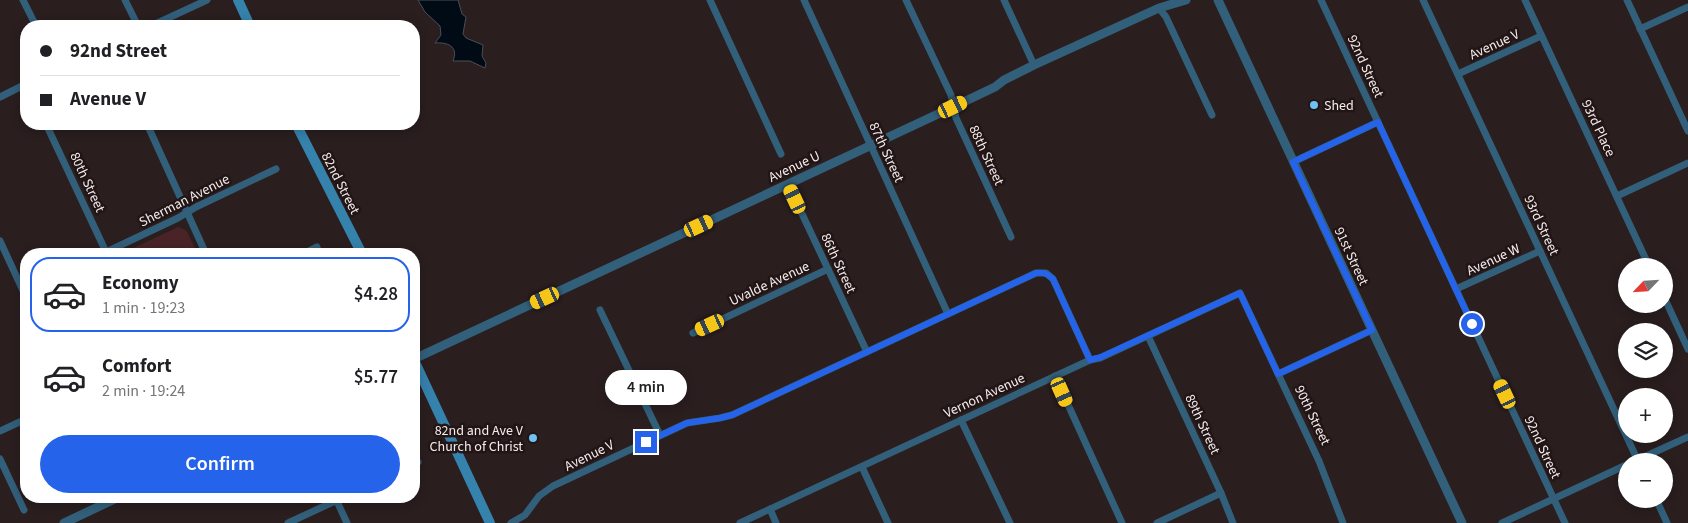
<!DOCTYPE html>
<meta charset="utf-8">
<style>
:root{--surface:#fff;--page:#f6f6f6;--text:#202124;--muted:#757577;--line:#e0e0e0;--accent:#2563eb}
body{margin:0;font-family:"Source Sans 3",sans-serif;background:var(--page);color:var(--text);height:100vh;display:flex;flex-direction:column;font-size:19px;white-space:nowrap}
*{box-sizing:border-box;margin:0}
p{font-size:16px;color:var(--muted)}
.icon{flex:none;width:28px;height:28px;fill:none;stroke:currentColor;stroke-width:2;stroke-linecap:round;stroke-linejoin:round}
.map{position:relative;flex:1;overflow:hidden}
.side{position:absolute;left:20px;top:248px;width:400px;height:255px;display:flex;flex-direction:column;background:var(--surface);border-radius:20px;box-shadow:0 2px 12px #0003}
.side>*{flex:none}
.hud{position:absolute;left:20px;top:20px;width:400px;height:110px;border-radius:20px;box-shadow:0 2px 12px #0003;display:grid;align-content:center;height:110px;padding:0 20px;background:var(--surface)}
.needle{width:32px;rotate:245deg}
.tools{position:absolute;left:1618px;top:258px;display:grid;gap:10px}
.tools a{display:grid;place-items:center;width:55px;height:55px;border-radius:50%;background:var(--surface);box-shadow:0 2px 12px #0003;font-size:25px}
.end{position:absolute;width:22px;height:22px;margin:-11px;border:6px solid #2563eb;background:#fff;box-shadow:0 0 0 2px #fff}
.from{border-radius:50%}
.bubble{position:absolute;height:35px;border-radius:18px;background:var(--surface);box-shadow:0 2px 12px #0003;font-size:16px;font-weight:600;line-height:35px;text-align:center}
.car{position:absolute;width:15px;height:30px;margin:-15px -8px;border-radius:6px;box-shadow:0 0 4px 1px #0007;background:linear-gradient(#f5c518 24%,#345 0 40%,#f5c518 0 76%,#345 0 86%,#f5c518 0)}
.hud b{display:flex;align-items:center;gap:18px;height:48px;font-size:19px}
.hud b+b{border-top:1px solid var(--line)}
.hud i{width:12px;height:12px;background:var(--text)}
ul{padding:9px 0 0;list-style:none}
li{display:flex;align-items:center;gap:15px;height:75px;margin:0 10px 8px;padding:0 10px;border:2px solid transparent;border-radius:20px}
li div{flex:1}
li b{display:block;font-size:19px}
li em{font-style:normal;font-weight:600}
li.current{border-color:var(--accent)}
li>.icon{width:45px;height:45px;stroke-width:1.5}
.primary-button{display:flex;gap:10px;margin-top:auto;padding:10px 20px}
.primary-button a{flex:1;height:58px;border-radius:30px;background:var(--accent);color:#fff;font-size:20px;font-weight:600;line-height:58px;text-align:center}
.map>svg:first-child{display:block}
.green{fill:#492327}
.water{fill:#000b16;stroke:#4a4e56}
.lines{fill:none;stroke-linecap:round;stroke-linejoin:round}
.minor{stroke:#325f7a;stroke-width:7}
.tertiary{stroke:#325f7a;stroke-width:9}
.secondary{stroke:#3582ad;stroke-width:10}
.route{stroke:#2563eb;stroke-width:6}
.poi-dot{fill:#6fc2f4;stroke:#211515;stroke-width:2}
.labels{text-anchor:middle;stroke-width:5;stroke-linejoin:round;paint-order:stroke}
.street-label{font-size:14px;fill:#f5eced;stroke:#211515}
.poi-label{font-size:14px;fill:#f5eced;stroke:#211515;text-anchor:start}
</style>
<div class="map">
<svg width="1688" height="523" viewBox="0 0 1688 523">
<rect width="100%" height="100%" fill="#2a1e1f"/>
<path class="green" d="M 178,227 L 186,230 L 198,254 L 121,254 Z"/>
<path class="water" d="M 418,0 L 458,0 L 462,14 L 466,17 L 463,34 L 466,38 L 483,45 L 482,56 L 486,63 L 485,68 L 470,61 L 453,61 C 459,46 447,42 435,43 L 441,35 L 440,26 L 425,12 Z"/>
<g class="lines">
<g class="minor">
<path d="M 23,0 L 36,26"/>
<path d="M 125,0 L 138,26"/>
<path d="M 710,0 L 781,154"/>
<path d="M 804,0 L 948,314"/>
<path d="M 906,0 L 951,95 L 956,118 L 1011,237"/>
<path d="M 1004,0 L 1034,65"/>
<path d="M 1321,0 L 1565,523"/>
<path d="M 1423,0 L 1638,461"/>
<path d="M 1525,0 L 1649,266"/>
<path d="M 1627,0 L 1688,131"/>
<path d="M 1159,8 L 1166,17 L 1212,115"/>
<path d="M 151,26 L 207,0"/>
<path d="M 1640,29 L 1688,7"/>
<path d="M 1458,74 L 1541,36"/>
<path d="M 0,97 L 26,84"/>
<path d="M 46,124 L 106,252"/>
<path d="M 147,124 L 206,254"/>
<path d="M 150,128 L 159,124"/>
<path d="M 1293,162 L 1378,122"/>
<path d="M 788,184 L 867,352"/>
<path d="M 1617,196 L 1688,163"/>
<path d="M 0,241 L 26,297"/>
<path d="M 102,254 L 178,218 L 196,207 L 276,169"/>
<path d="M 303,254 L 317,247"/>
<path d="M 1456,289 L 1540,251"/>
<path d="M 1664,297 L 1688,349"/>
<path d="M 600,310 L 660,435"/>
<path d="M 693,333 L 828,269"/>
<path d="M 1148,336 L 1221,493 L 1233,523"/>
<path d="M 1278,374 L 1372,330"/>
<path d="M 1055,376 L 1122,523"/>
<path d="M 961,420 L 1010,523"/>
<path d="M 0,431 L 26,419"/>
<path d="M 0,459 L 24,510"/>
<path d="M 1635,461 L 1688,437"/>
<path d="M 414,464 L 418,462"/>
<path d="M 862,467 L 888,523"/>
<path d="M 335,497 L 347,523"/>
<path d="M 1656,499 L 1667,523"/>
<path d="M 770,509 L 776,523"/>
<path d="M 288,523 L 346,496"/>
<path d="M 511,523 L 525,515 L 539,496 L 553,486 L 687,423 L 720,418 L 732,415 L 1036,273 L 1046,273 L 1053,279 L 1090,360"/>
<path d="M 740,523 L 1090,360 L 1100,358 L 1240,293 L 1319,461 L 1343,523"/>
<path d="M 1157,523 L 1221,493"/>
<path d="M 1502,523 L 1626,465"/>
</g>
<g class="tertiary">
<path d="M 1218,0 L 1462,523"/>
<path d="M 414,359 L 953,107 L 995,87 L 1004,80 L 1034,65 L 1159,8 L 1186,0"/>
<path d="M 64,523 L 121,496"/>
</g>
<g class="secondary">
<path d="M 238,0 L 250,26"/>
<path d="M 296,124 L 362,254"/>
<path d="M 414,360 L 490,523"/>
</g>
</g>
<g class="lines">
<path class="route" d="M 646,442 L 687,423 L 720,418 L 732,415 L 1036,273 C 1044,272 1048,274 1053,279 L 1090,360 L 1101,357 L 1240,293 L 1278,374 L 1372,330 L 1293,162 L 1378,122 L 1472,324"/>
</g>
<g class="poi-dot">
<circle cx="1314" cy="105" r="5"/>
<circle cx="533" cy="438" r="5"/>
</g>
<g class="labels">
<g class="street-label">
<text transform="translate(1494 44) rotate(-25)" y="5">Avenue V</text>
<text transform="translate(1366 66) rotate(65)" y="5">92nd Street</text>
<text transform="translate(1599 128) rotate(65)" y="5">93rd Place</text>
<text transform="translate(887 152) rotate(65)" y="5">87th Street</text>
<text transform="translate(987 155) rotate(65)" y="5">88th Street</text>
<text transform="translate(794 166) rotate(-25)" y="5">Avenue U</text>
<text transform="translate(88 182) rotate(65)" y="5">80th Street</text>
<text transform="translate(341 183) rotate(63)" y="5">82nd Street</text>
<text transform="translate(184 200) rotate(-27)" y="5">Sherman Avenue</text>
<text transform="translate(1542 225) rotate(65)" y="5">93rd Street</text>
<text transform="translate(1352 256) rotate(65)" y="5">91st Street</text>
<text transform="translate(1493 259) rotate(-25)" y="5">Avenue W</text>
<text transform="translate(839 263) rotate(65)" y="5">86th Street</text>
<text transform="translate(769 283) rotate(-25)" y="5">Uvalde Avenue</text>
<text transform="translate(984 395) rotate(-25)" y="5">Vernon Avenue</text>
<text transform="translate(1313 415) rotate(64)" y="5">90th Street</text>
<text transform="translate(1203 424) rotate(65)" y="5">89th Street</text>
<text transform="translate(1543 447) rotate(65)" y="5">92nd Street</text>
<text transform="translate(589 455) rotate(-26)" y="5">Avenue V</text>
</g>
<g class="poi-label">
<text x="1324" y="110">Shed</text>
<text x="523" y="435" text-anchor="end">82nd and Ave V<tspan x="523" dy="16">Church of Christ</tspan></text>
</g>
</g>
</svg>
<div class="tools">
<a><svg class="needle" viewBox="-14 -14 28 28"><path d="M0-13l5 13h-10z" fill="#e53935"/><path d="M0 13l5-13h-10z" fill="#757577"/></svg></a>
<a><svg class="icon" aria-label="layers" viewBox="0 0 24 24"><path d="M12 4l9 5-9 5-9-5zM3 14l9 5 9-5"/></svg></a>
<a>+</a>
<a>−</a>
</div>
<i class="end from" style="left:1472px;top:324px"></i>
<i class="end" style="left:646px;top:442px"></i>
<div class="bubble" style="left:605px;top:370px;width:82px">4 min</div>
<i class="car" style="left:953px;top:107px;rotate:64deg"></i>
<i class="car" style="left:795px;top:199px;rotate:335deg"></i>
<i class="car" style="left:699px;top:226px;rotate:65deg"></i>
<i class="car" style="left:545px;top:298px;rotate:245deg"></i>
<i class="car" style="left:710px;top:325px;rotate:245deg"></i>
<i class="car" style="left:1062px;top:392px;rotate:156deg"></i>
<i class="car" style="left:1505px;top:394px;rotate:335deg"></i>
<div class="hud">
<b><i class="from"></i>92nd Street</b>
<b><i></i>Avenue V</b>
</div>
<section class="side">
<ul>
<li class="current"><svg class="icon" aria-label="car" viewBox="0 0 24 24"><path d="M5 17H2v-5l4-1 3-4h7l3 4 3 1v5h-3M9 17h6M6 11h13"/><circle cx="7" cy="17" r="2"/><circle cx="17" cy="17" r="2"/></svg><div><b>Economy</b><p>1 min · 19:23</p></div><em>$4.28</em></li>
<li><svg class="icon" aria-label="car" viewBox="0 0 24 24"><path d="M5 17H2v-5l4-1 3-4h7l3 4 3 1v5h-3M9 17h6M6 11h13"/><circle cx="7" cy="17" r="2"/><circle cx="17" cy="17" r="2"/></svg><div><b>Comfort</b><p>2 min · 19:24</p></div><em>$5.77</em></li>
</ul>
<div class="primary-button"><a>Confirm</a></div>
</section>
</div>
